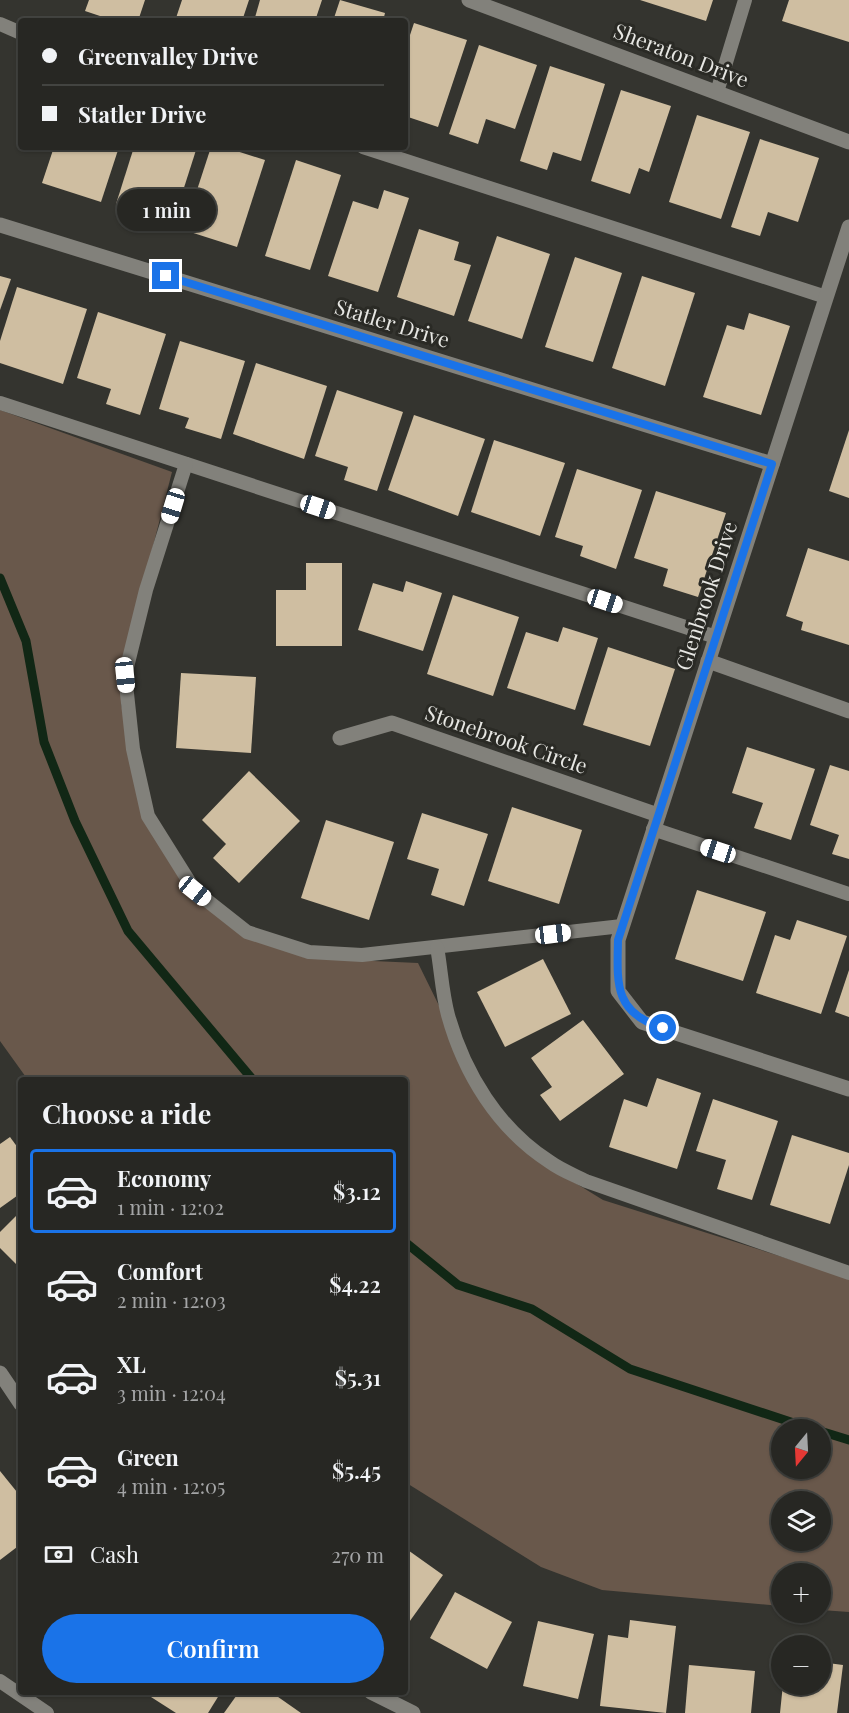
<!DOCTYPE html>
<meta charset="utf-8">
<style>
:root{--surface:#272723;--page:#333330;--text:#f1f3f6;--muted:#a4a5a6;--line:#434441;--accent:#1a73e8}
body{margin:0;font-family:"Playfair Display",serif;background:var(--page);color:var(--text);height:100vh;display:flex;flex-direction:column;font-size:22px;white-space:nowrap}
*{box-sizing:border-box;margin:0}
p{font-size:20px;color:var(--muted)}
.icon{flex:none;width:33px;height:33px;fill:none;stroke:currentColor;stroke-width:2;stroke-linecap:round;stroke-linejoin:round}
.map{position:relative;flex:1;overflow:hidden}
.details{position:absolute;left:18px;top:1077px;width:390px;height:618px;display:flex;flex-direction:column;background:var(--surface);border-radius:6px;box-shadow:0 2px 4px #0004,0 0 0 2px var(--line)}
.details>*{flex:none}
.hud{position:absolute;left:18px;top:18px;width:390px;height:132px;border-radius:6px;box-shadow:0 2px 4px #0004,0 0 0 2px var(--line);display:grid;align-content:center;height:132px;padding:0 24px;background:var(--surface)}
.needle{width:39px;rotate:198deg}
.tools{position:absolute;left:771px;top:1419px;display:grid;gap:12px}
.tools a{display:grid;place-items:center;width:60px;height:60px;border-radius:50%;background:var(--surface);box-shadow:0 2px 4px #0004,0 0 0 2px var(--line);font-size:30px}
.end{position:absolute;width:27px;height:27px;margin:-14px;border:8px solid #1a73e8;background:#fff;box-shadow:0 0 0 3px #fff}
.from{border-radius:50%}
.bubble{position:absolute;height:42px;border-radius:21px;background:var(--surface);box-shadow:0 2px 4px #0004,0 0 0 2px var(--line);font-size:20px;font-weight:600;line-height:42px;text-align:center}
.car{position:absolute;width:18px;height:36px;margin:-18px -9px;border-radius:8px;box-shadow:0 0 4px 2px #0007;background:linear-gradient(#fff 24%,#345 0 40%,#fff 0 76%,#345 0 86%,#fff 0)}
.hud b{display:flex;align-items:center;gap:21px;height:57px;font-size:22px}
.hud b+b{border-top:2px solid var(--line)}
.hud i{width:15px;height:15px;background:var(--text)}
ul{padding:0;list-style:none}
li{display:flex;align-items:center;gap:18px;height:84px;margin:0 12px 9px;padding:0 12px;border:3px solid transparent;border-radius:6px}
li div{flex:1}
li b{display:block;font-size:22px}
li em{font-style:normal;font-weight:600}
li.selected{border-color:var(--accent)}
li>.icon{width:54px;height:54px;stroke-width:1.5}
h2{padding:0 24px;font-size:27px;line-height:72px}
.pay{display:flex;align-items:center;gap:15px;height:66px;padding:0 24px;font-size:22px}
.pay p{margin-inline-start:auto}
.button{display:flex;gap:12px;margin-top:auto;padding:12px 24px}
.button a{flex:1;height:69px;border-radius:36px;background:var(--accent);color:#fff;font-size:24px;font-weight:600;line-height:69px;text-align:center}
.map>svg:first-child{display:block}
.green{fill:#69584b;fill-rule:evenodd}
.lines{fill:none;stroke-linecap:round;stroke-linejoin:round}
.stream{stroke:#112715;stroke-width:9}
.building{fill:#cfbea1}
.lane{stroke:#82817b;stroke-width:14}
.street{stroke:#82817b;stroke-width:15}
.route{stroke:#1a73e8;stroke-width:8}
.labels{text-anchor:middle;stroke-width:6;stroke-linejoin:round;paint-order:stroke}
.street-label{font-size:21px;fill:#e7e7e3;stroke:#2a2a25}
</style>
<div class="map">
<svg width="849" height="1713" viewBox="0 0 849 1713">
<rect width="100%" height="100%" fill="#34342f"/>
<path class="green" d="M 0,410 L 172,472 L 122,667 L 121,703 L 143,818 L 194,898 L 245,935 L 306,958 L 418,963 L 486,1101 L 538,1160 L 603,1200 L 849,1278 L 849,1612 L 821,1610 L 820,1574 L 782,1574 L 781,1606 L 602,1590 L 541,1567 L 405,1482 L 405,1080 L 28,1080 L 0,1041 ZM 782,1430 L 820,1430 L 820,1468 L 782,1468 ZM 782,1502 L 820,1502 L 820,1540 L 782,1540 Z"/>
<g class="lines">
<g class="stream">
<path d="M 0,578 L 26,641 L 44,742 L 75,821 L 128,931 L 253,1080"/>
<path d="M 405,1242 L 458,1285 L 532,1309 L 630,1369 L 815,1430"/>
<path d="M 820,1431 L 849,1440"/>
</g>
</g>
<g class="building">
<path d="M 89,0 L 145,0 L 138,21 L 115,21 L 85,11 Z"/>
<path d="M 182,0 L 249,0 L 242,21 L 175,21 Z"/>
<path d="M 260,0 L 322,0 L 315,21 L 254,21 Z"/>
<path d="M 340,0 L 385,13 L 383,21 L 333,21 Z"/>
<path d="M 640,0 L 713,0 L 706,21 Z"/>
<path d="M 789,0 L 849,0 L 849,42 L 782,21 Z"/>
<path d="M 414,23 L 467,40 L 438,127 L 405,116 L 405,50 Z"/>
<path d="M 479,45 L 537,65 L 515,129 L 486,119 L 478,144 L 449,134 Z"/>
<path d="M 550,66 L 605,84 L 581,161 L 553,152 L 547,170 L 520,161 Z"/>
<path d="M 621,90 L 671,106 L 649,172 L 639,168 L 630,194 L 591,181 Z"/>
<path d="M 697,115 L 750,132 L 721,219 L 669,202 Z"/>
<path d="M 760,139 L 819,158 L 798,222 L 768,212 L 760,236 L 731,227 Z"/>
<path d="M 54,147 L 119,147 L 101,202 L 42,183 Z"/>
<path d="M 134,147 L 197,147 L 173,222 L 116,204 Z"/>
<path d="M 211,147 L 224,147 L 265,160 L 237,247 L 184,230 Z"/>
<path d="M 296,160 L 341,175 L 310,270 L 265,256 Z"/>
<path d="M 384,190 L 409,198 L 378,292 L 328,276 L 353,201 L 378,209 Z"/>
<path d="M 419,229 L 459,242 L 454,260 L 471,265 L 454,316 L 397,297 Z"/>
<path d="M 497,236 L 550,254 L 522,339 L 468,321 Z"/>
<path d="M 575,257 L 622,273 L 593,362 L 545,347 Z"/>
<path d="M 0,276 L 11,279 L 0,310 Z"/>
<path d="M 642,276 L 695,293 L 665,386 L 612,368 Z"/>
<path d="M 17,287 L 87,309 L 63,384 L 0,363 L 0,341 Z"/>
<path d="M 98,312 L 166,334 L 140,415 L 106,404 L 111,389 L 77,378 Z"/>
<path d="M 749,313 L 790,326 L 761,415 L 703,397 L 727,325 L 744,330 Z"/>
<path d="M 180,341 L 245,361 L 221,439 L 185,428 L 189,418 L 159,409 Z"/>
<path d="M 256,363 L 327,386 L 304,459 L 233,434 Z"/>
<path d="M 337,390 L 403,412 L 377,491 L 344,480 L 348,467 L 315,456 Z"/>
<path d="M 414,415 L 485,439 L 458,516 L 388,490 Z"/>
<path d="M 849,430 L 849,498 L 829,491 Z"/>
<path d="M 494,440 L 565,463 L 540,536 L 471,512 Z"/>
<path d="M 577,469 L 642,490 L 616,569 L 580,556 L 583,546 L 555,537 Z"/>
<path d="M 656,491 L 726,513 L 698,597 L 663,586 L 668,569 L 634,558 Z"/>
<path d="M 808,548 L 849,561 L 849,645 L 801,630 L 803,622 L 786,616 Z"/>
<path d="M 306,563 L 342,563 L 342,646 L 276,646 L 276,590 L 306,590 Z"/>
<path d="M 406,581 L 442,593 L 423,651 L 358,630 L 373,583 L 403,592 Z"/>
<path d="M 453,595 L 519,617 L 493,696 L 427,674 Z"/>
<path d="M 563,627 L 598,638 L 575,710 L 507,688 L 526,632 L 558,642 Z"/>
<path d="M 608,647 L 675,669 L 650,746 L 583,725 Z"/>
<path d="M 181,673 L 256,677 L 251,753 L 176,748 Z"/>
<path d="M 747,747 L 815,769 L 791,840 L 754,828 L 763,803 L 732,793 Z"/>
<path d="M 830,765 L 849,771 L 849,859 L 832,854 L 839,835 L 810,825 Z"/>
<path d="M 249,771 L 300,821 L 239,883 L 213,858 L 226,844 L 202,820 Z"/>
<path d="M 512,807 L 582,830 L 559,904 L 488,881 Z"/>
<path d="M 422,813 L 488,834 L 464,906 L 431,895 L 439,869 L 407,859 Z"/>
<path d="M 326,820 L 394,842 L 369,920 L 301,898 Z"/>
<path d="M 697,890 L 766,912 L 743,981 L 675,959 Z"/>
<path d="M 797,920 L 847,936 L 821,1014 L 756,993 L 775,935 L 790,940 Z"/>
<path d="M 543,959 L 571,1014 L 505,1047 L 477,992 Z"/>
<path d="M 849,970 L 849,1017 L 835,1012 Z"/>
<path d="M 583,1020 L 624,1074 L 560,1121 L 540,1095 L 552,1087 L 531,1058 Z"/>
<path d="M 657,1078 L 701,1093 L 677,1169 L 609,1147 L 624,1099 L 647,1107 Z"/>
<path d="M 713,1099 L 778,1121 L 752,1200 L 717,1189 L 726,1160 L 696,1151 Z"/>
<path d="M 792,1135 L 849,1153 L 849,1165 L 830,1224 L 770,1205 Z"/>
<path d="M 10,1137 L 21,1152 L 21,1193 L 0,1208 L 0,1144 Z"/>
<path d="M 21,1211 L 21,1269 L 0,1248 L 0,1232 Z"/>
<path d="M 0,1471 L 21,1497 L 21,1544 L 0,1560 Z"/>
<path d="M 405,1548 L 443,1575 L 407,1625 L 405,1624 Z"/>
<path d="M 455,1592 L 512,1622 L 487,1669 L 430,1638 Z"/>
<path d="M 630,1620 L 676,1626 L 666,1713 L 600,1706 L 608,1635 L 628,1638 Z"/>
<path d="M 538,1621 L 594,1634 L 578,1699 L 523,1686 Z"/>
<path d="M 820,1662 L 843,1665 L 837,1713 L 780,1713 L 783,1684 L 820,1684 Z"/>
<path d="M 689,1665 L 755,1671 L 751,1713 L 685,1713 Z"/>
<path d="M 154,1692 L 221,1692 L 208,1713 L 176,1713 L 151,1697 Z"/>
<path d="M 239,1692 L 271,1692 L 301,1713 L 224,1713 Z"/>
</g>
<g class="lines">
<g class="lane">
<path d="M 0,24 L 21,33"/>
<path d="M 717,92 L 745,0"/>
<path d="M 363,147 L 826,297"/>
<path d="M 0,403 L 716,637"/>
<path d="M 186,464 L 146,590 L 125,675 L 133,749 L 148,816 L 195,891 L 247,932 L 309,952 L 362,955 L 622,926"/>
<path d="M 653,829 L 849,894"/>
<path d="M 437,947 C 441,969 442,993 448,1015 C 464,1073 498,1129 550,1162 C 561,1170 574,1175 586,1181 L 849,1273"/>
<path d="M 0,1681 L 47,1713"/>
</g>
<g class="street">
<path d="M 469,0 L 849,142"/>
<path d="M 0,225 L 772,464"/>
<path d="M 849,227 L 618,940 L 618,991 L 642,1022 L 849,1089"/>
<path d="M 708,661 L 849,711"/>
<path d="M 340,738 L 392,723 L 658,815"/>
<path d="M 0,1373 L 21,1404"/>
<path d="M 371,1692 L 413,1713"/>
</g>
</g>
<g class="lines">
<path class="route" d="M 166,276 L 772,464 L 618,940 C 617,984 614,1013 663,1028"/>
</g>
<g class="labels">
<g class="street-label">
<text transform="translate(681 56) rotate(21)" y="7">Sheraton Drive</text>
<text transform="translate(392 324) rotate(17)" y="7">Statler Drive</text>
<text transform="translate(707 596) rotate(-72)" y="7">Glenbrook Drive</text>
<text transform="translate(506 740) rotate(19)" y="7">Stonebrook Circle</text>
</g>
</g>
</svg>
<div class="tools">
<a><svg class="needle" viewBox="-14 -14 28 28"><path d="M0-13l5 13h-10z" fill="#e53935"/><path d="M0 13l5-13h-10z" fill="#a4a5a6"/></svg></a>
<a><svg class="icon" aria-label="layers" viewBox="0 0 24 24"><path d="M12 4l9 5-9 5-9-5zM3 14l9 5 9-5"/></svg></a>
<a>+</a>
<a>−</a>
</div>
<i class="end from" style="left:663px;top:1028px"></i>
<i class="end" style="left:166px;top:276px"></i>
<div class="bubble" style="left:117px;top:189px;width:99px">1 min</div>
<i class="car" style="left:173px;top:506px;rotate:197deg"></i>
<i class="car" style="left:318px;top:507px;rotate:108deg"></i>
<i class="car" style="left:605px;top:601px;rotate:108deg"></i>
<i class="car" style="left:125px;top:675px;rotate:174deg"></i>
<i class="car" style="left:718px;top:851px;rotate:288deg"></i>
<i class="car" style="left:195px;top:891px;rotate:129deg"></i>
<i class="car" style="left:553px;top:934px;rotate:83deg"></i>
<div class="hud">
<b><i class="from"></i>Greenvalley Drive</b>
<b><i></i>Statler Drive</b>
</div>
<section class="details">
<h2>Choose a ride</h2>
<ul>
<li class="selected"><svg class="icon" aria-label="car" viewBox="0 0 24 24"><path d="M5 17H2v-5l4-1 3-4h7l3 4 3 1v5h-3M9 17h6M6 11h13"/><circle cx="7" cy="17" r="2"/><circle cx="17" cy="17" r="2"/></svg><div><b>Economy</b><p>1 min · 12:02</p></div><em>$3.12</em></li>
<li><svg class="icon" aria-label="car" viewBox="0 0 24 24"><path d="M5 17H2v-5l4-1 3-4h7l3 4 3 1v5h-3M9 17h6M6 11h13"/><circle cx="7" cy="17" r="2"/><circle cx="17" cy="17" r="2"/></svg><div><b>Comfort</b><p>2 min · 12:03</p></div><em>$4.22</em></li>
<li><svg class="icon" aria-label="car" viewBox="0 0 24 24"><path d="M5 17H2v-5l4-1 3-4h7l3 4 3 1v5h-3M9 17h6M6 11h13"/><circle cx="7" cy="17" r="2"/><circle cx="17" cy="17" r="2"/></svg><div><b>XL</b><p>3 min · 12:04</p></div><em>$5.31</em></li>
<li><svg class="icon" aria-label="car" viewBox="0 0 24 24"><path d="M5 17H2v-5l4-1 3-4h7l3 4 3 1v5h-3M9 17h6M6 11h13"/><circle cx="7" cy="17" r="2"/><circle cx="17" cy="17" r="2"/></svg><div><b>Green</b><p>4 min · 12:05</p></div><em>$5.45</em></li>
</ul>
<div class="pay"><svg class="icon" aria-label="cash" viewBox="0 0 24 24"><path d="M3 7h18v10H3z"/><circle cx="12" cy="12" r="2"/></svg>Cash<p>270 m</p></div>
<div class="button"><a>Confirm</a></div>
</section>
</div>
